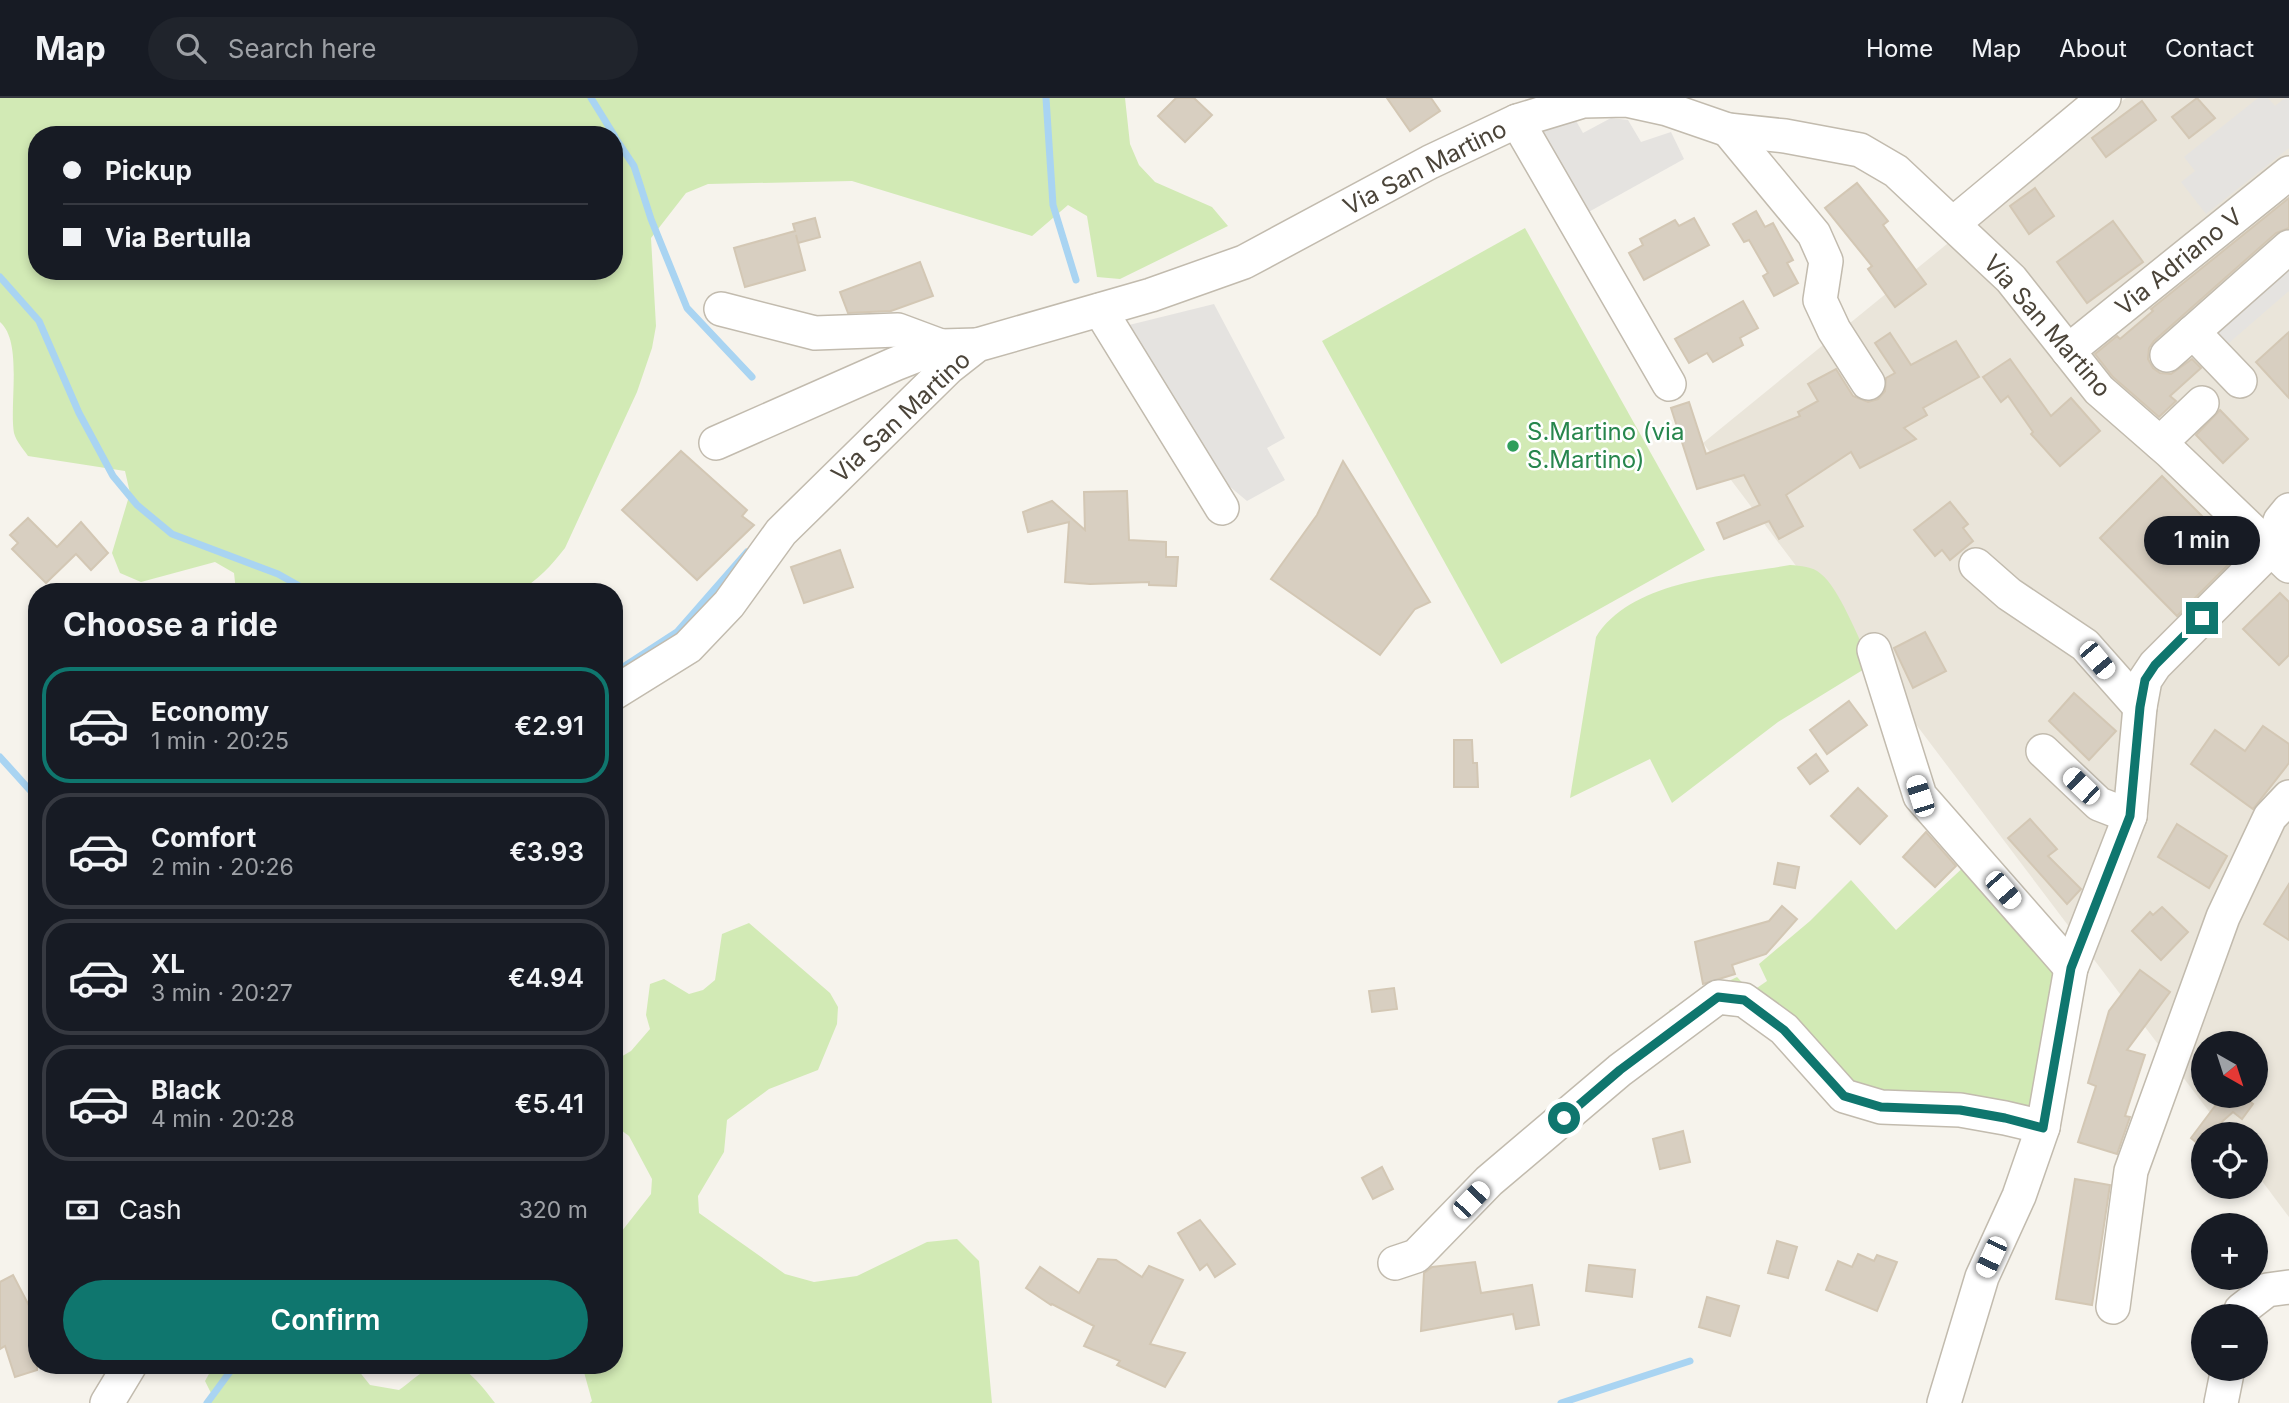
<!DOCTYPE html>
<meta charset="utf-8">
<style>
:root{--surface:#171b24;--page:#20242c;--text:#f1f3f6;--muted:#9ea1a6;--line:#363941;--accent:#0f766e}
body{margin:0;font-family:Inter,sans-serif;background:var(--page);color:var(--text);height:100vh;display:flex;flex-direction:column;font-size:26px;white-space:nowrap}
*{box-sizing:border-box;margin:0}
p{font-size:23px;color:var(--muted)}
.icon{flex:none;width:38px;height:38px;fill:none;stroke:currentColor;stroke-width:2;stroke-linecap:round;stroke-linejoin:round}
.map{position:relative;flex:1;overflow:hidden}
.details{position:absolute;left:28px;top:485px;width:595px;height:791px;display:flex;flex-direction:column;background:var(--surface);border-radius:28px;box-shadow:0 4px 10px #0003}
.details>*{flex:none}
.top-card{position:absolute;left:28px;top:28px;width:595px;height:154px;border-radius:28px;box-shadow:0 4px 10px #0003;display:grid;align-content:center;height:154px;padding:0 35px;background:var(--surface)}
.needle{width:46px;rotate:141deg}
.controls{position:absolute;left:2191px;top:933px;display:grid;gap:14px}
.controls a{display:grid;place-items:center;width:77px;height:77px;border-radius:50%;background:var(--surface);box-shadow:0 4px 10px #0003;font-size:35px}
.end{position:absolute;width:32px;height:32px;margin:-16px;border:9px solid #0f766e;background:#fff;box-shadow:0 0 0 4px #fff}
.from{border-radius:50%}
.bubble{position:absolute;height:49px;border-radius:24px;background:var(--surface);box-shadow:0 4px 10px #0003;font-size:23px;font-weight:600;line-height:49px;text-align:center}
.car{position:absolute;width:21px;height:42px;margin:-21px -10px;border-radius:9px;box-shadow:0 0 5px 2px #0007;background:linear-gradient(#fff 24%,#345 0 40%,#fff 0 76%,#345 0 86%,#fff 0)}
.top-card b{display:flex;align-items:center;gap:24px;height:66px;font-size:26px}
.top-card b+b{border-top:2px solid var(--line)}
.top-card i{width:18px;height:18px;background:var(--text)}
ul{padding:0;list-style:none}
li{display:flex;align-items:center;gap:21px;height:116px;margin:0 14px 10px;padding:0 21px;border:4px solid var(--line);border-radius:28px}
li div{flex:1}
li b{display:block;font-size:26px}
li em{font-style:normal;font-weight:600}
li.active{border-color:var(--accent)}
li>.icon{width:63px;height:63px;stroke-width:1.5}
h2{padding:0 35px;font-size:32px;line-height:84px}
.pay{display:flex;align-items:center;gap:18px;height:77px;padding:0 35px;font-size:26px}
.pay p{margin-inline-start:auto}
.action{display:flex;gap:14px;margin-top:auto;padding:14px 35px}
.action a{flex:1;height:80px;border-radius:42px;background:var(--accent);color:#fff;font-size:28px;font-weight:600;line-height:80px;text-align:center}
header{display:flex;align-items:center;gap:42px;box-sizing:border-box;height:98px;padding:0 35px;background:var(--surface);border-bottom:2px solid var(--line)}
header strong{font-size:33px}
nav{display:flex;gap:38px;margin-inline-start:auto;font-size:24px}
.search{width:490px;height:63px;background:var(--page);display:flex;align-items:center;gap:18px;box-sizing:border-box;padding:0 24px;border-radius:38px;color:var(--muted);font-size:26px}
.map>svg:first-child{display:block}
.residential{fill:#eae5da;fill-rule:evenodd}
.green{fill:#d2eab5;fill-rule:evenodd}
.parking{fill:#e5e3e0}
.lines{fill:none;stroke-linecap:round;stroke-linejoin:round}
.stream{stroke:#a9d4f2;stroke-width:7}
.building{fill:#d8cfc1;stroke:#d3c7b4;stroke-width:2}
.minor-casing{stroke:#c2bbae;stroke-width:36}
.minor{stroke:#fff;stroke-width:33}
.route{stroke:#0f766e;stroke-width:9}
.leisure-dot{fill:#2e9e5b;stroke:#fff;stroke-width:2.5}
.labels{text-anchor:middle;stroke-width:5;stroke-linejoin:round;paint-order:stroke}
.street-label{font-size:24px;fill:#4b4439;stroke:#fff}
.leisure-label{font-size:24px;fill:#27864d;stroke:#fff;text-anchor:start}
</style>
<header>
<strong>Map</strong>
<div class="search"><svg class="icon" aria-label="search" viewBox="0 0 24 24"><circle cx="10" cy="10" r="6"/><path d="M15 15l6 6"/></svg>Search here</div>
<nav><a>Home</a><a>Map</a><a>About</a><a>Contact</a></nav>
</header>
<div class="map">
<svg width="2289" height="1305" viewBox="0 0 2289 1305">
<rect width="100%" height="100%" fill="#f6f3ec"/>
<path class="residential" d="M 2126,0 L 2289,0 L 2289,1119 L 2256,1075 L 2256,1036 L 2226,1036 L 1703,345 ZM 2203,945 L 2256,945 L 2256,998 L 2203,998 Z"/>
<g class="green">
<path d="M 0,0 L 1125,0 L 1130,46 L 1139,67 L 1155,84 L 1212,109 L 1228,128 L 1120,181 L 1097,179 L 1087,118 L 1068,107 L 1032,138 L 852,83 L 708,86 L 686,95 L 651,140 L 656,228 L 652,250 L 637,294 L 565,450 C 551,468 538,482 518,494 L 236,493 L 234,475 L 215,464 L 141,484 L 120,475 L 112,455 L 130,395 L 125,373 L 28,358 C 24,352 16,343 14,335 C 9,306 23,244 0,224 ZM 37,37 L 614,37 L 614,173 L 37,173 Z"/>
<path d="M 1525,130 L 1705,452 L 1501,566 L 1322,243 Z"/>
<path d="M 1790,467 C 1801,468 1812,468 1821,476 C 1839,490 1858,540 1869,561 L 1866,570 L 1778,624 L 1672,705 L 1650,661 L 1570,700 L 1596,539 C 1632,481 1729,478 1790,467 Z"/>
<path d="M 1968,765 L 2055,875 L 2054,893 L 2029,1013 L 1876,1002 L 1760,908 L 1674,922 L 1669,912 L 1737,879 L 1751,894 L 1767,883 L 1759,866 L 1810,823 L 1851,782 L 1896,832 Z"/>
<path d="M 749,825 L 830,895 L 838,909 L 837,926 L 818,972 L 769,991 L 727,1022 L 724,1054 L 698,1098 L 699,1115 L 785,1176 L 814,1184 L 857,1178 L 927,1144 L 957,1141 L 979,1163 L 992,1305 L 590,1305 L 592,1303 L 582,1267 L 614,1267 L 614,1143 L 651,1096 L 652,1081 L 629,1038 L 614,1027 L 614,963 L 631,953 L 650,931 L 646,917 L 650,886 L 664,881 L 689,896 L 703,892 L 715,882 L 722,836 Z"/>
<path d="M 214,1267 L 354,1267 L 370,1287 L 399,1292 C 409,1285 420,1274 432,1269 C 459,1255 481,1287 495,1305 L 209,1305 L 212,1297 L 205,1283 Z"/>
</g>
<g class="parking">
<path d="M 2258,0 L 2268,0 L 2275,8 L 2285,0 L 2289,0 L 2289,50 L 2206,116 L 2181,84 L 2195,73 L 2184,59 Z"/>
<path d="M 1611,20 L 1628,22 L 1641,44 L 1671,34 L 1684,61 L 1585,116 L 1542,32 L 1575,21 L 1583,35 Z"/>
<path d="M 2289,166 L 2289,193 L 2222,251 L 2209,237 Z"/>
<path d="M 1214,206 L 1285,340 L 1267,350 L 1285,382 L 1247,403 L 1223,383 L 1121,229 Z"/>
</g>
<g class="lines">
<g class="stream">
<path d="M 591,0 L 614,37"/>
<path d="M 1046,0 L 1053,107 L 1076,182"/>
<path d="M 614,38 L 634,68 L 651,121 L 687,210 L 752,279"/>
<path d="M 0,179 L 39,223 L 79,315 L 113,378 L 137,407 L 172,436 L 278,476 L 310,494"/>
<path d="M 614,575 L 677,534 L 747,454"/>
<path d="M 0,659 L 37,700"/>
<path d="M 207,1305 L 235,1267"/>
<path d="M 1561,1305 L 1690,1263"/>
</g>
</g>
<g class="building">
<path d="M 1176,0 L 1194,0 L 1212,17 L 1185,44 L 1158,18 Z"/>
<path d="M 1387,0 L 1431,0 L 1440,13 L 1410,33 Z"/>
<path d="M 2197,0 L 2215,20 L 2189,40 L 2172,19 Z"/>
<path d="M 2142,3 L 2156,22 L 2106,59 L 2092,40 Z"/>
<path d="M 1857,85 L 1888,123 L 1883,127 L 1926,186 L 1895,209 L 1868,171 L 1872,168 L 1825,110 Z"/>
<path d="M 2035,90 L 2054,118 L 2029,136 L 2010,108 Z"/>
<path d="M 2289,100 L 2289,130 L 2276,135 L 2154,243 L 2149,250 L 2148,261 L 2153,270 L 2160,275 L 2171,276 L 2192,261 L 2201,270 L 2170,298 L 2176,303 L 2159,319 L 2113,279 L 2095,256 L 2117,238 L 2120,241 L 2153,213 L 2151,211 Z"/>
<path d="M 1756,113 L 1765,129 L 1773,125 L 1793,162 L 1787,165 L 1798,185 L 1774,198 L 1763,178 L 1768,175 L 1749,142 L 1744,144 L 1733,126 Z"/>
<path d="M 815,120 L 820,139 L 798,145 L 796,137 L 805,172 L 745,189 L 734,150 L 795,133 L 793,126 Z"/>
<path d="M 1694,120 L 1709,147 L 1644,182 L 1629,155 L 1643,147 L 1640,141 L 1675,122 L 1679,128 Z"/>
<path d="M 2113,123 L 2143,164 L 2087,205 L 2057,164 Z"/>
<path d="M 920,164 L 933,198 L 891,213 L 848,215 L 840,194 Z"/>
<path d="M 1743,203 L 1758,230 L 1740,240 L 1743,247 L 1713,264 L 1707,255 L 1689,265 L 1675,241 Z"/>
<path d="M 2289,234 L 2289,300 L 2256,264 Z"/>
<path d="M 1890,235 L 1911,267 L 1956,243 L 1979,279 L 1923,310 L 1927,317 L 1904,330 L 1916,341 L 1860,370 L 1851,354 L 1786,397 L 1803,428 L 1779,441 L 1769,423 L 1724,441 L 1717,425 L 1760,407 L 1744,377 L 1697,391 L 1671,310 L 1689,304 L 1706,356 L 1800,318 L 1798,314 L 1818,303 L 1808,286 L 1836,271 L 1853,298 L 1868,304 L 1878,301 L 1885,293 L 1886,280 L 1895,275 L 1875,245 Z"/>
<path d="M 2010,261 L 2051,318 L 2071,300 L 2100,333 L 2060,368 L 2031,336 L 2033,334 L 2008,298 L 2001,304 L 1983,279 Z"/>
<path d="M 2220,312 L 2248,341 L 2223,365 L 2196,337 Z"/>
<path d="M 681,353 L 747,412 L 742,418 L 754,427 L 697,482 L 622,412 Z"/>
<path d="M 1343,363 L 1430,504 L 1415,511 L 1380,557 L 1271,481 L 1317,417 Z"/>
<path d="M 2162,378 L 2211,427 L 2215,423 L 2244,451 L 2177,518 L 2100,440 Z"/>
<path d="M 1127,393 L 1129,442 L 1166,444 L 1166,459 L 1178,459 L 1176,488 L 1149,487 L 1149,484 L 1090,486 L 1065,484 L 1069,424 L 1028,434 L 1023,414 L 1052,403 L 1085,432 L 1084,394 Z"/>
<path d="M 1950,404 L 1968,426 L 1963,430 L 1973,443 L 1950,462 L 1942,452 L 1935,458 L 1914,432 Z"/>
<path d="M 28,420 L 57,449 L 81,424 L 108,455 L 91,472 L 76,456 L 46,485 L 12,451 L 18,445 L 10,437 Z"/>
<path d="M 840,452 L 853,489 L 804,505 L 791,469 Z"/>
<path d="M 2280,495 L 2289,504 L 2289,557 L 2279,567 L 2243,531 Z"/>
<path d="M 1925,534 L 1946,573 L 1913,590 L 1894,550 Z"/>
<path d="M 2074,595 L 2116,633 L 2089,662 L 2049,623 Z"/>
<path d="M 1849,603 L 1867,627 L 1827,656 L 1810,632 Z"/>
<path d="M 2263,628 L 2289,646 L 2289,665 L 2253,711 L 2191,666 L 2215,632 L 2245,653 Z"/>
<path d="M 1454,642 L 1472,642 L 1473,665 L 1477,665 L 1478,689 L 1454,689 Z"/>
<path d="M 1816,656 L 1828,673 L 1810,686 L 1798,670 Z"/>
<path d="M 1858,690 L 1887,718 L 1860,746 L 1831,718 Z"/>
<path d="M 2030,721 L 2057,751 L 2048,758 L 2081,791 L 2067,806 L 2008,740 Z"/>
<path d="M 2177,726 L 2227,758 L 2209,790 L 2158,759 Z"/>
<path d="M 1926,734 L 1956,768 L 1935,789 L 1903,759 Z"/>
<path d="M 1778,765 L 1799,769 L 1795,790 L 1774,786 Z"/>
<path d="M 2289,786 L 2289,842 L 2264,826 Z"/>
<path d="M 1782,808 L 1797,821 L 1766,856 L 1732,867 L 1735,876 L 1703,886 L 1695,844 L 1769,823 Z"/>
<path d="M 2162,809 L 2188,834 L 2161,862 L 2132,833 L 2150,814 L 2153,817 Z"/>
<path d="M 2140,872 L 2170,894 L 2127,952 L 2145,957 L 2125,1018 L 2130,1019 L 2117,1056 L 2078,1044 L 2096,988 L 2088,985 L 2109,913 Z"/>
<path d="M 1394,890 L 1397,911 L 1372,914 L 1369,893 Z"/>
<path d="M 2210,998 L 2253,998 L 2248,1002 L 2253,1006 L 2242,1021 L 2233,1014 L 2208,1036 L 2203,1036 L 2203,1040 L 2197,1045 L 2191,1040 L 2218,1004 Z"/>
<path d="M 1683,1033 L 1690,1064 L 1660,1071 L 1653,1041 Z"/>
<path d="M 1382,1069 L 1393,1091 L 1373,1101 L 1362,1080 Z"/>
<path d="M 2075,1081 L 2110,1087 L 2092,1207 L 2056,1201 Z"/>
<path d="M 1200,1122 L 1235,1166 L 1215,1179 L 1207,1166 L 1200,1172 L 1178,1135 Z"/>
<path d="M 1777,1143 L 1797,1149 L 1788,1180 L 1768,1175 Z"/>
<path d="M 1858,1156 L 1874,1163 L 1877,1157 L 1897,1164 L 1877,1213 L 1826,1192 L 1838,1163 L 1852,1169 Z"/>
<path d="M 1098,1161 L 1116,1162 L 1142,1179 L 1149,1168 L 1183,1182 L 1150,1246 L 1185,1255 L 1165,1289 L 1117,1267 L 1120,1263 L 1084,1248 L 1094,1228 L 1052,1206 L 1051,1207 L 1026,1190 L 1040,1169 L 1079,1195 Z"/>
<path d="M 1475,1164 L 1481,1195 L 1532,1187 L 1539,1227 L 1516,1231 L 1513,1216 L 1421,1233 L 1424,1175 L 1432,1169 Z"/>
<path d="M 1589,1167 L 1635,1172 L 1632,1199 L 1586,1193 Z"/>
<path d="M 13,1177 L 37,1223 L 37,1272 L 15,1279 L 5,1248 L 0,1251 L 0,1184 Z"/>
<path d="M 1707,1199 L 1739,1208 L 1730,1238 L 1699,1229 Z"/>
</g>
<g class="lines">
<defs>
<g id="minor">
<path d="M 1517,23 L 1669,286"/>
<path d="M 1728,32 L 1814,136 L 1826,163 L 1820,202 L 1834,232 L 1868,285"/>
<path d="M 1954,125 L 2104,0"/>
<path d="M 721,211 L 815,235 L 898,232 L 941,248"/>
<path d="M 1100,212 L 1222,410"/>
<path d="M 2193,234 L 2240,283"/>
<path d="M 2068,253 L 2289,75"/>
<path d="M 2167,257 L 2289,149"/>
<path d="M 716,345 L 895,266 L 941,248 L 977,247"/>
<path d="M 2160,345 L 2202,305"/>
<path d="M 2271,451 L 2280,423 L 2289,412"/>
<path d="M 1976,467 L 2009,496 L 2085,547 L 2140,609"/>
<path d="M 1874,552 L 1920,698 L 2071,870"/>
<path d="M 614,595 L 688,549 L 729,506 L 781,434 L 949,269 L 977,247 L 1151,197 L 1244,164 L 1430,64 L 1517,23 L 1583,3 L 1626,2 L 1667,11 L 1728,32 L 1785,38 L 1860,52 L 1896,73 L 2011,181 L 2099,292 L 2170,354 L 2289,468"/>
<path d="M 2043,653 L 2099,706 L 2130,718"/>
<path d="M 1395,1165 L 1416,1158 L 1489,1083 L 1620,972 L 1718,899 L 1744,902 L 1784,931 L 1844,998 L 1881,1009 L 1960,1012 L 2005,1020 L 2043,1029"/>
<path d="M 2113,1209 L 2131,1073 L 2223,819 L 2270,719 L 2289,699"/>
<path d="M 2239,1218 L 2241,1212 L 2267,1192 L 2289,1189"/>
<path d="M 107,1305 L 130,1267"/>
<path d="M 1944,1305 L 1982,1179 L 2019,1098 L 2043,1029 L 2071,870 L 2130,718 L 2140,609 L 2145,582 L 2155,567 L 2271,451"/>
<path d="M 2221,1305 L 2228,1270"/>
</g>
</defs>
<use href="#minor" class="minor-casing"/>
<use href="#minor" class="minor"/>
</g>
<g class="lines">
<path class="route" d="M 1564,1020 L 1620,972 L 1718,899 L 1744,902 L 1784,932 L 1844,998 L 1881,1009 L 1960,1012 L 2005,1020 L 2043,1030 L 2071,870 L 2130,718 L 2140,609 L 2145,582 L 2155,567 L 2202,520"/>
</g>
<circle class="leisure-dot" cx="1513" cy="348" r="7"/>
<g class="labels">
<g class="street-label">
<text transform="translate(1425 70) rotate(-27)" y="8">Via San Martino</text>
<text transform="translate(2179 164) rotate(-39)" y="8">Via Adriano V</text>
<text transform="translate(2047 228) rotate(49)" y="8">Via San Martino</text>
<text transform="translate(901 319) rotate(-43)" y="8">Via San Martino</text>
</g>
<g class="leisure-label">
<text x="1527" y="342">S.Martino (via<tspan x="1527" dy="28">S.Martino)</tspan></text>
</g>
</g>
</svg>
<div class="controls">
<a><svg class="needle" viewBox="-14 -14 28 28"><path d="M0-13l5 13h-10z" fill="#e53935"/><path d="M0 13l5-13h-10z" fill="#9ea1a6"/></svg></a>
<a><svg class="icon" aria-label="locate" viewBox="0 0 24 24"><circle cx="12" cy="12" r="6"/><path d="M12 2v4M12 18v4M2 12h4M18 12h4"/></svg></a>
<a>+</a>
<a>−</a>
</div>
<i class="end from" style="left:1564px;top:1020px"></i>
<i class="end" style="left:2202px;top:520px"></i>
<div class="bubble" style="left:2144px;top:418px;width:116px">1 min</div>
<i class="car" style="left:2097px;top:562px;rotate:140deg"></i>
<i class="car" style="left:2081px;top:688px;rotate:314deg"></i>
<i class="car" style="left:1920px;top:698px;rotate:342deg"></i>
<i class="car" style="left:2003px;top:792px;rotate:139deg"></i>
<i class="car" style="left:1471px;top:1102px;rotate:44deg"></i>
<i class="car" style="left:1991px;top:1159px;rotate:205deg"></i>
<div class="top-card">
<b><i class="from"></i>Pickup</b>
<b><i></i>Via Bertulla</b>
</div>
<section class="details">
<h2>Choose a ride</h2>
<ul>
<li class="active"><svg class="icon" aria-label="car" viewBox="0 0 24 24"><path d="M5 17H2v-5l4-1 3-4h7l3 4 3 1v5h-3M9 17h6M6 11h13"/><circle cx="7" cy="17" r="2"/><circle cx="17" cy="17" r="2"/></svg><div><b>Economy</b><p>1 min · 20:25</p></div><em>€2.91</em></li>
<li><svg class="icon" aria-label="car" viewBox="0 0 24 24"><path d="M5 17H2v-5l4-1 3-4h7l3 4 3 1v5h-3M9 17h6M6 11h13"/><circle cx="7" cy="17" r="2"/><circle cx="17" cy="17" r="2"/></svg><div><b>Comfort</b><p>2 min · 20:26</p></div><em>€3.93</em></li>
<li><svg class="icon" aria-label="car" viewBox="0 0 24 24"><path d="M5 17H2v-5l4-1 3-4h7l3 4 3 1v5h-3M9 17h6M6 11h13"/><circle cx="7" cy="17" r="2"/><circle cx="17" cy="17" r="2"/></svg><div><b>XL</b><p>3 min · 20:27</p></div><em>€4.94</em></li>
<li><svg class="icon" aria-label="car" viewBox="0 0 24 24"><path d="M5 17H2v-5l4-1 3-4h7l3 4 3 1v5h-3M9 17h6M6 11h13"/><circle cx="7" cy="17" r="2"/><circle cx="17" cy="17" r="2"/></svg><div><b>Black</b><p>4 min · 20:28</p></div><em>€5.41</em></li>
</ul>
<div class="pay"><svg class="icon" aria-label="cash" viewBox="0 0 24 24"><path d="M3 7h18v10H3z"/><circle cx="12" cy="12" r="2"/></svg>Cash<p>320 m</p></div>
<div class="action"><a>Confirm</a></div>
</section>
</div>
